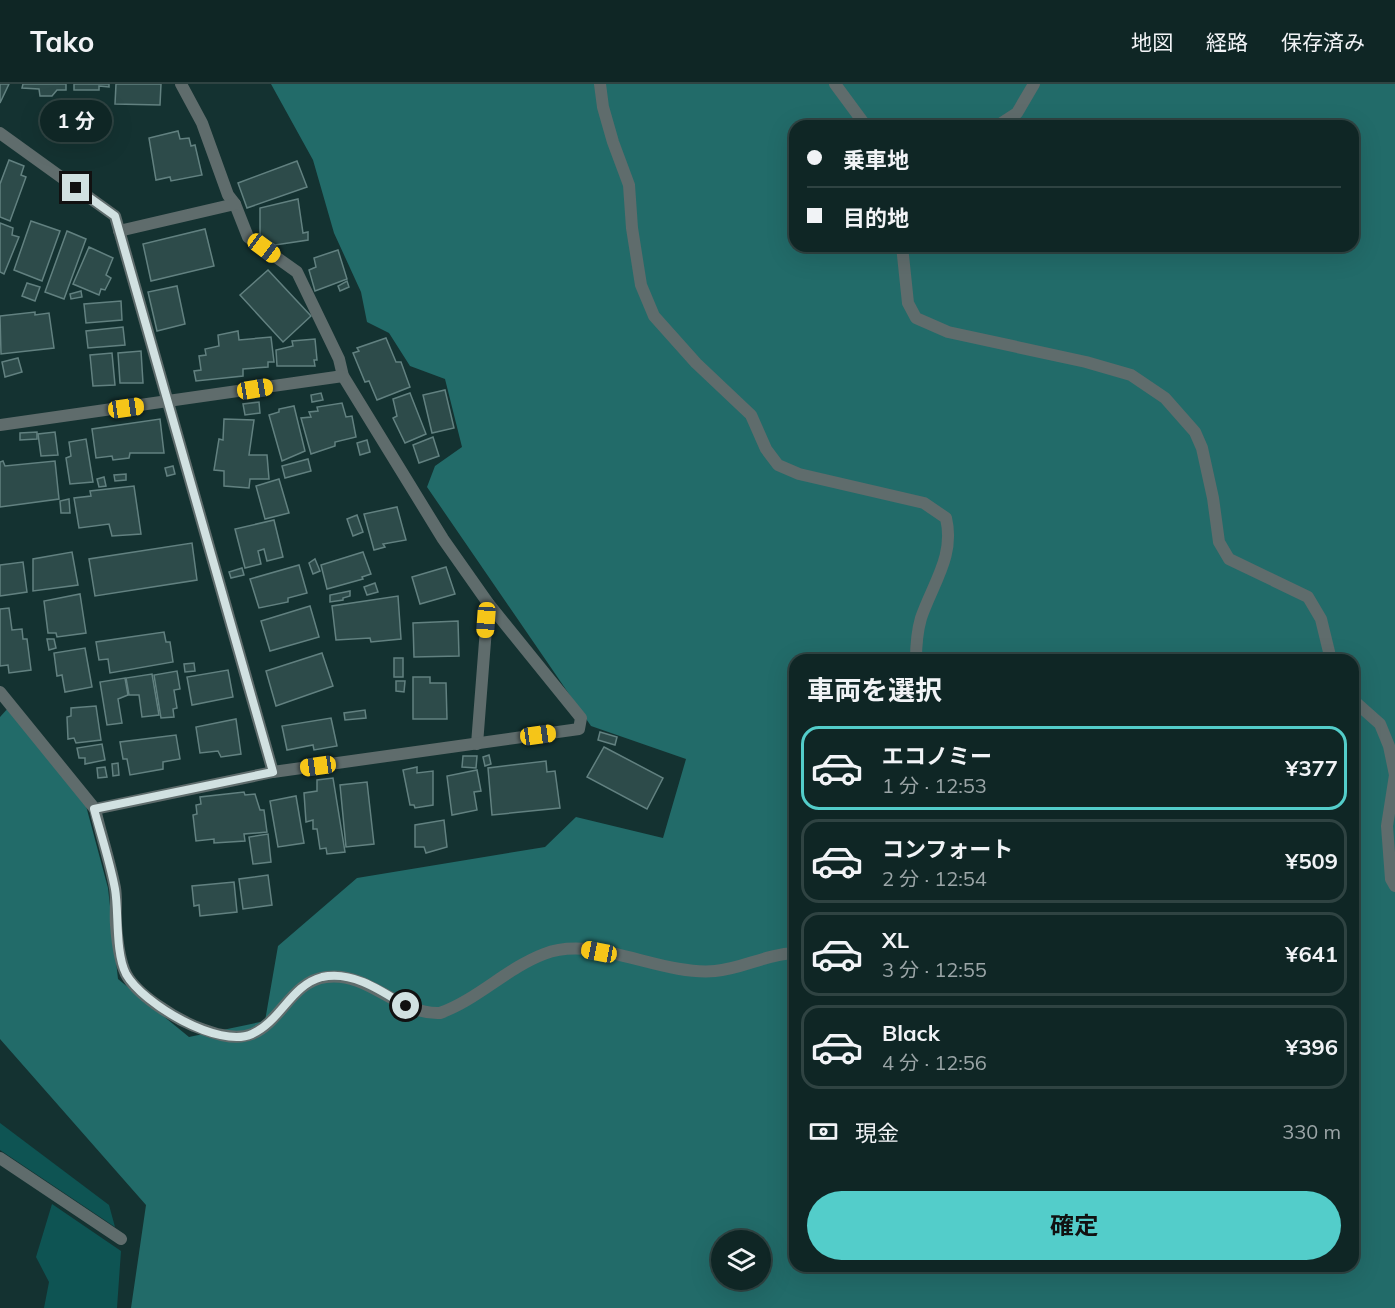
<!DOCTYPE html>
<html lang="ja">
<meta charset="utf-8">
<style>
:root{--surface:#0f2625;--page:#1d3232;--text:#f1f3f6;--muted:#9ba5a7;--line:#2f4342;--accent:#53cdca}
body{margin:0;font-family:Mulish,"Noto Sans JP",sans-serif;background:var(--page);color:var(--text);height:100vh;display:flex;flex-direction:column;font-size:22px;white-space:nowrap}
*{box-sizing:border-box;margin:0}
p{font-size:20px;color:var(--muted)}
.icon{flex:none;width:33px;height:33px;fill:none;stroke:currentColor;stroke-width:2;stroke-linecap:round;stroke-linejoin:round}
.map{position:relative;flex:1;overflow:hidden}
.side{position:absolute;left:789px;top:570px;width:570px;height:618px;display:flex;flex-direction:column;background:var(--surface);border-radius:18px;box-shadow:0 6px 24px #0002,0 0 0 2px var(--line)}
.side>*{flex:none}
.hud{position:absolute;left:789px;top:36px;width:570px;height:132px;border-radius:18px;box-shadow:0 6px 24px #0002,0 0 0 2px var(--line);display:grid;align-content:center;height:132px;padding:0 18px;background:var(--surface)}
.tools{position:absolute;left:711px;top:1146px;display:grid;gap:12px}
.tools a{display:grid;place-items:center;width:60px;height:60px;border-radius:50%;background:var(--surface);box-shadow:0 6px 24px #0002,0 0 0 2px var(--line);font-size:30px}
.end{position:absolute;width:27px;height:27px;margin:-14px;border:8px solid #d1e1e1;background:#111;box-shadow:0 0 0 3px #111}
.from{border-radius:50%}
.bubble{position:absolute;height:42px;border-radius:21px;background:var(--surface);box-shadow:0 6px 24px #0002,0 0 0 2px var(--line);font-size:20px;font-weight:700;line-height:42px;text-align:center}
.car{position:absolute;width:18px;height:36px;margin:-18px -9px;border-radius:8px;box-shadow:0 0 4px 2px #0007;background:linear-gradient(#f5c518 24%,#345 0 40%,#f5c518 0 76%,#345 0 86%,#f5c518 0)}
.hud b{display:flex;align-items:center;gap:21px;height:57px;font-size:22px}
.hud b+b{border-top:2px solid var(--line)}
.hud i{width:15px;height:15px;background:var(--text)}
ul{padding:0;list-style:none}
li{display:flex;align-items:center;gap:18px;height:84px;margin:0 12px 9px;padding:0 6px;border:3px solid var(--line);border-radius:18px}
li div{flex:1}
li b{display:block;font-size:22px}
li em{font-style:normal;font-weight:700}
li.selected{border-color:var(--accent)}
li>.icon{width:54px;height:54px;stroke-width:1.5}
h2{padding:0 18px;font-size:27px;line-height:72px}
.pay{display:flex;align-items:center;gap:15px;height:66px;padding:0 18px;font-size:22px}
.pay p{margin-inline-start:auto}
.cta{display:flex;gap:12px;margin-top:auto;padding:12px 18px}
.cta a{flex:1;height:69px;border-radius:36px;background:var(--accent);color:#111;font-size:24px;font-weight:700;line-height:69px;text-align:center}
header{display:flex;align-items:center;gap:36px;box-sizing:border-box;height:84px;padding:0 30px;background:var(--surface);border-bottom:2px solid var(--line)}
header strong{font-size:28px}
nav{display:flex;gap:33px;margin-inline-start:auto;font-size:21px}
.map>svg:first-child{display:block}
.green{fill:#0e5453}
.forest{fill:#226b69;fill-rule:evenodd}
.building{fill:#2d4b4a;stroke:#628180;stroke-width:1.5}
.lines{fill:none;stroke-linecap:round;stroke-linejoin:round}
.service{stroke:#5f6c6c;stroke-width:12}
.minor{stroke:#5f6c6c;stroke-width:12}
.route{stroke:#d1e1e1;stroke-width:8}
</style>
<header>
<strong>Tako</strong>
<nav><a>地図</a><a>経路</a><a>保存済み</a></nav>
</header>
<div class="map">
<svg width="1395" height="1224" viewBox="0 0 1395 1224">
<rect width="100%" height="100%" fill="#143231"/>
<g class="green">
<path d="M 0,1039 L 109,1121 L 115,1143 L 0,1066 Z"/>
<path d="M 52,1120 L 121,1167 L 117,1224 L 44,1224 L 49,1198 L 36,1173 Z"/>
</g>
<path class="forest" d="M 271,0 L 1395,0 L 1395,1224 L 131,1224 L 146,1121 L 0,955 L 0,633 L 9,623 L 85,718 L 108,804 L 118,895 L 189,953 L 265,937 L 278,862 L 357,794 L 545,763 L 576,733 L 663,754 L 686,675 L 591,642 L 427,403 L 435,382 L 462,363 L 445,295 L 410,282 L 389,249 L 367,238 L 361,208 L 334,149 L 313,76 ZM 795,42 L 1353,42 L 1353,162 L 795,162 ZM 795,576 L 1353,576 L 1353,1182 L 795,1182 ZM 722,1156 L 760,1156 L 760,1196 L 722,1196 Z"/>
<g class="building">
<path d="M 0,0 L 9,0 L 0,19 Z"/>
<path d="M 23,0 L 66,0 L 66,6 L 57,6 L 52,12 L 40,12 L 39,5 L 22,4 Z"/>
<path d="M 74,0 L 109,0 L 109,3 L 99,2 L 99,6 L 74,6 Z"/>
<path d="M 116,0 L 161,0 L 160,21 L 115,20 Z"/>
<path d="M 178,47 L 180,55 L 189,54 L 191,62 L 195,61 L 202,91 L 171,97 L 170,93 L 156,96 L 149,54 Z"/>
<path d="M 9,76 L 24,82 L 21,91 L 26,93 L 10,137 L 0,133 L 0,100 Z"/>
<path d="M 297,77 L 307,103 L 247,124 L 238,99 Z"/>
<path d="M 298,115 L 303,149 L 308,148 L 308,156 L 275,161 L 260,152 L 260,124 Z"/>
<path d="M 31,137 L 60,147 L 42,197 L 14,186 Z"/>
<path d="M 0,139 L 13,144 L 12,151 L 19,153 L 4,190 L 0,188 Z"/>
<path d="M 205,145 L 214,182 L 151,197 L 143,160 Z"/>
<path d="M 67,147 L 86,155 L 64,215 L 45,208 Z"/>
<path d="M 89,163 L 113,174 L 106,191 L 111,194 L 105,206 L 101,205 L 99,211 L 73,200 Z"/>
<path d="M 338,166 L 347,195 L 315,207 L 309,186 L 316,183 L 314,174 Z"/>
<path d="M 268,186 L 311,232 L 283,258 L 240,211 Z"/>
<path d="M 347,197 L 349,203 L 340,207 L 338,202 Z"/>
<path d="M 27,199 L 40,203 L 35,217 L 22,212 Z"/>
<path d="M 177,202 L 185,240 L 157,247 L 148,208 Z"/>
<path d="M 81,207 L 82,213 L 71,215 L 70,210 Z"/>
<path d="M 121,217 L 122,236 L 86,239 L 84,220 Z"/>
<path d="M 35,228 L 35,231 L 49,229 L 54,264 L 1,270 L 0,232 Z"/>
<path d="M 123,243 L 125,261 L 88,264 L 86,247 Z"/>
<path d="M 238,247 L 239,256 L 271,253 L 274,278 L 268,278 L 268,283 L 243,285 L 243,292 L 196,297 L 194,287 L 201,286 L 199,272 L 206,271 L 205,265 L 219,262 L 218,251 Z"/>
<path d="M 386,254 L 396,278 L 401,278 L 410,303 L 377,316 L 369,297 L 365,298 L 353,269 L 359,267 L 357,264 Z"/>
<path d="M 315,255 L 317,276 L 314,276 L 315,282 L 277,282 L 276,266 L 293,262 L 292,257 Z"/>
<path d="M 141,267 L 143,299 L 120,299 L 118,269 Z"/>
<path d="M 112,269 L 115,301 L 93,302 L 90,271 Z"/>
<path d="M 18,274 L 22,288 L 5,293 L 2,278 Z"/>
<path d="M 445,306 L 454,344 L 432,349 L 423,311 Z"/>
<path d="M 321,309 L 323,316 L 312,318 L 311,311 Z"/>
<path d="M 410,309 L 426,350 L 405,359 L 393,334 L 397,332 L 393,315 Z"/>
<path d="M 259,318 L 260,329 L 245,331 L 243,320 Z"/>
<path d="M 342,319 L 346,333 L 352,332 L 356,353 L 335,358 L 335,362 L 311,370 L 301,334 L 311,333 L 309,328 L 318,327 L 317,323 Z"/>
<path d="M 294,322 L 305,367 L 282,377 L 269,331 L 279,328 L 279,325 Z"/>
<path d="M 160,335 L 164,369 L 130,369 L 129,374 L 113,376 L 112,372 L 96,374 L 92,345 Z"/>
<path d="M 224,335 L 254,336 L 249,371 L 267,371 L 269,395 L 250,395 L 249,404 L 224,402 L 224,387 L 214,386 L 219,355 L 223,356 Z"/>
<path d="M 37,348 L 37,355 L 20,356 L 20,349 Z"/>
<path d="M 55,348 L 58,371 L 41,372 L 38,350 Z"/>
<path d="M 433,353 L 439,372 L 419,379 L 413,361 Z"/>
<path d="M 86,355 L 93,398 L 70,400 L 66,374 L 71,372 L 69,358 Z"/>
<path d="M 367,356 L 370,368 L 360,371 L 357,359 Z"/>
<path d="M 308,375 L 311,387 L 285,394 L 282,382 Z"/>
<path d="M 3,377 L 5,382 L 55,377 L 59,415 L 0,423 L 0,378 Z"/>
<path d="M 173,382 L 175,390 L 167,392 L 165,384 Z"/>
<path d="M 126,390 L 126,396 L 115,397 L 114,391 Z"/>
<path d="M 104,393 L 106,402 L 99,403 L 97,395 Z"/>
<path d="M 279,395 L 289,429 L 265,435 L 256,402 Z"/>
<path d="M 134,402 L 141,450 L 112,452 L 109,440 L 79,444 L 74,414 L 91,412 L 90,407 Z"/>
<path d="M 69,415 L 70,429 L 61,429 L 60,417 Z"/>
<path d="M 397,423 L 406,456 L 383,460 L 385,463 L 374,466 L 364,430 Z"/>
<path d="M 357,431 L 363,448 L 353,452 L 347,435 Z"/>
<path d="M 274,436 L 283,473 L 267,477 L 264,465 L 258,467 L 261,480 L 245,484 L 235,445 Z"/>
<path d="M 192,459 L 197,496 L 95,512 L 89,475 Z"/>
<path d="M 72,468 L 78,501 L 33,507 L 33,475 Z"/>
<path d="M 363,468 L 371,490 L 362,493 L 363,495 L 327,505 L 321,481 Z"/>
<path d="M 315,475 L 320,487 L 313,490 L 309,479 Z"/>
<path d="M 23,478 L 27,508 L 0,512 L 0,481 Z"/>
<path d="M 299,481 L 307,509 L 288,514 L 288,518 L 259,524 L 250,495 Z"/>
<path d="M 446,483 L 455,510 L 420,520 L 412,493 Z"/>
<path d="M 242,484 L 244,491 L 231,494 L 229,488 Z"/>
<path d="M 375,499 L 378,508 L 367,511 L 364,503 Z"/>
<path d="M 350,507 L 350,512 L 343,514 L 343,516 L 330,518 L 330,511 Z"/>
<path d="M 80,510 L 86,549 L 57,553 L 56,549 L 48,549 L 44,517 Z"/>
<path d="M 398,512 L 401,555 L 371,558 L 370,554 L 336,556 L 332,522 Z"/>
<path d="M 310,522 L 319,553 L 270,567 L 261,537 Z"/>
<path d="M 9,524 L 12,546 L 22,545 L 23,555 L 27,555 L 31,586 L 9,589 L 8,581 L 0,582 L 0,525 Z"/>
<path d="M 458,537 L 459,572 L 414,573 L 413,539 Z"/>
<path d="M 164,548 L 166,558 L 170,558 L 173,578 L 110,589 L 108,575 L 99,576 L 96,558 Z"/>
<path d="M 47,555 L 54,555 L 56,564 L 49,566 Z"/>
<path d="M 85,564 L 92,603 L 65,608 L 62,591 L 57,592 L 54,569 Z"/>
<path d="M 322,569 L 333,602 L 276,622 L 266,587 Z"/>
<rect x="394" y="574" width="9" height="19"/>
<path d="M 194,579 L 195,587 L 185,588 L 184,580 Z"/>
<path d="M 228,586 L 233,613 L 192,621 L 187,593 Z"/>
<path d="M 177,587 L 180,605 L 174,606 L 177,624 L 173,625 L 174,633 L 161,634 L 154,591 Z"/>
<path d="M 152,590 L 159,631 L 142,633 L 139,611 L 129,611 L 126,594 Z"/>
<path d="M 413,593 L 430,593 L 430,599 L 446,599 L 447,635 L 413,635 Z"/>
<path d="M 125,594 L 128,611 L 118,615 L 122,639 L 107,641 L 100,598 Z"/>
<path d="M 396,597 L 405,597 L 404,608 L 396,607 Z"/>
<path d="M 96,622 L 101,656 L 76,659 L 74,654 L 68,655 L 67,633 L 71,632 L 71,624 Z"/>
<path d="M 365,626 L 366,634 L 345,636 L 344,629 Z"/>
<path d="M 331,634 L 337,662 L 314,666 L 313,661 L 287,666 L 282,642 Z"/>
<path d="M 236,635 L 241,670 L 221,673 L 218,667 L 200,669 L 196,643 Z"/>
<path d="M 600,648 L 617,653 L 615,661 L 598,656 Z"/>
<path d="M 176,651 L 180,675 L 163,678 L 163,685 L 130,691 L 127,675 L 123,675 L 120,658 Z"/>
<path d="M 102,660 L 105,676 L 85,680 L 85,674 L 79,674 L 77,664 Z"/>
<path d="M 604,663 L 663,694 L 647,725 L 587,693 Z"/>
<path d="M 489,671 L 491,680 L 485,682 L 483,673 Z"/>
<path d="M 463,672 L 477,672 L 476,684 L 462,683 Z"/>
<path d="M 546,677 L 547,688 L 555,687 L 560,724 L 492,731 L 488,684 Z"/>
<path d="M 118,679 L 119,691 L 113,692 L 112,680 Z"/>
<path d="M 105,683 L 107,693 L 98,694 L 97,684 Z"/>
<path d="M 417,683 L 417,689 L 433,687 L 433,721 L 415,724 L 414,721 L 410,721 L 403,686 Z"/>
<path d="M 477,686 L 481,707 L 474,708 L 477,726 L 452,731 L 447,692 Z"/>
<path d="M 333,694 L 345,768 L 327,770 L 326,764 L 320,765 L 317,745 L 313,745 L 313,736 L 306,738 L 304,709 L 317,707 L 317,696 Z"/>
<path d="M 367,698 L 374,760 L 346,763 L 340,701 Z"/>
<path d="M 244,708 L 245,711 L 255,710 L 260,726 L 264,726 L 267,748 L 244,750 L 245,757 L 214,759 L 214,755 L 196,757 L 193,731 L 197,730 L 196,721 L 201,720 L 200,713 Z"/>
<path d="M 296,712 L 304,759 L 278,763 L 270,717 Z"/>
<path d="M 444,736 L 447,763 L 426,769 L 424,763 L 415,763 L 415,741 Z"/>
<path d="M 268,750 L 271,778 L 253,780 L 249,753 Z"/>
<path d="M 268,791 L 272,821 L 243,825 L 239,795 Z"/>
<path d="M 234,798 L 237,828 L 200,832 L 199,821 L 194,822 L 192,802 Z"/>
</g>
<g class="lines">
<g class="service">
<path d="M 181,0 L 202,39 L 228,111 L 235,120 L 248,153 L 297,188 L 339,275 L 343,292 L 443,455 L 488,519 L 477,660"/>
<path d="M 600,0 L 603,23 L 613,58 L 629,101 L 632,144 L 641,201 L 654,232 L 696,279 L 751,331 L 766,365 L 778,381 L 799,390 L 924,419 L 946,434 C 955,472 933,499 921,534 C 917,548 916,561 916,576"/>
<path d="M 835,0 L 866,42"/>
<path d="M 997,42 L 1017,29 L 1034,0"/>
<path d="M 119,147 L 235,120"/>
<path d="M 902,162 L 908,219 L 916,234 L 948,248 L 1086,278 L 1131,291 L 1165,314 L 1195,348 L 1202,364 L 1213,414 L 1219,458 L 1229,475 L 1308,513 L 1321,535 L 1331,576"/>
<path d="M 1353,616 L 1380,640 L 1389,662 L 1395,691 L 1387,742 L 1391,795 L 1395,802"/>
<path d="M 273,688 L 579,645 L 581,634 L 488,519"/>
<path d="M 95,725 C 101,751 110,778 115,804 C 117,816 115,829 116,841 C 117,854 120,878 126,890 C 137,911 173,933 194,942 C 212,949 234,957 252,950 C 281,938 292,897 326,893 C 369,887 398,931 440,929 C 477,916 507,884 544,870 C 595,850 660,892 715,887 C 742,885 766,870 795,869"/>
<path d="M 0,1074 L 121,1155"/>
</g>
<g class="minor">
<path d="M 0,49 L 115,132 L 273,688 L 95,725 L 0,608"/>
<path d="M 0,341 L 343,292"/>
</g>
</g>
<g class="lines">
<path class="route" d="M 76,104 L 115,132 L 273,688 L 94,725 C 101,751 110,778 115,805 C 119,827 115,869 126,890 C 143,920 219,965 252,950 C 281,937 291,901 322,893 C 352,886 382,907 406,922"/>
</g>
</svg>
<div class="tools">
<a><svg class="icon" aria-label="layers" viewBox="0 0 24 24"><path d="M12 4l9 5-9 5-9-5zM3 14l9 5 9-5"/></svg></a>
</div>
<i class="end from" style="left:406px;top:922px"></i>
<i class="end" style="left:76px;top:104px"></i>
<div class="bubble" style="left:40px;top:16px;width:72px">1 分</div>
<i class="car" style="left:264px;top:164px;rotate:127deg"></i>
<i class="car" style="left:255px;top:305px;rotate:81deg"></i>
<i class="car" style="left:126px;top:324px;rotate:82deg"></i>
<i class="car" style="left:486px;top:536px;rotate:184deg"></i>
<i class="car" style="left:538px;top:651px;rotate:82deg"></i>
<i class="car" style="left:318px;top:682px;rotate:262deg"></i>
<i class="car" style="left:599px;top:868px;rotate:281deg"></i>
<div class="hud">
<b><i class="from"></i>乗車地</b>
<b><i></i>目的地</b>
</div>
<section class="side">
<h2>車両を選択</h2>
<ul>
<li class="selected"><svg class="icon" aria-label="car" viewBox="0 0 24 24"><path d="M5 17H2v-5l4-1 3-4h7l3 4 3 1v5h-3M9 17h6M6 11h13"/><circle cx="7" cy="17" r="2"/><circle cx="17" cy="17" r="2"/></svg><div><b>エコノミー</b><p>1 分 · 12:53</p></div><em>¥377</em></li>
<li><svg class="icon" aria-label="car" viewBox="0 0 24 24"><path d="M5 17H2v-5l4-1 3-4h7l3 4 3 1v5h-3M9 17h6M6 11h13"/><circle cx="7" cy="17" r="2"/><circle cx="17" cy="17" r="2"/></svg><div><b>コンフォート</b><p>2 分 · 12:54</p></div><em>¥509</em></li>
<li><svg class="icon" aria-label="car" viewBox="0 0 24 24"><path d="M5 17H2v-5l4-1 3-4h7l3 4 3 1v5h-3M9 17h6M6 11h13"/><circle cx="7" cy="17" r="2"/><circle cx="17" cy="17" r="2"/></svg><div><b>XL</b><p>3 分 · 12:55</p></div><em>¥641</em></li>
<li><svg class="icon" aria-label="car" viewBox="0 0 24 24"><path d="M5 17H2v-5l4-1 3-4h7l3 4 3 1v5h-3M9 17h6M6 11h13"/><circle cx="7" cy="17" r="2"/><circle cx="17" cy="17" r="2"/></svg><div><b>Black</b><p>4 分 · 12:56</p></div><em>¥396</em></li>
</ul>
<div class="pay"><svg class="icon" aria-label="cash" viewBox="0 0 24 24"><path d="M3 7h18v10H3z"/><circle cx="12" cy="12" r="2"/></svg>現金<p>330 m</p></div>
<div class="cta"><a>確定</a></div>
</section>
</div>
